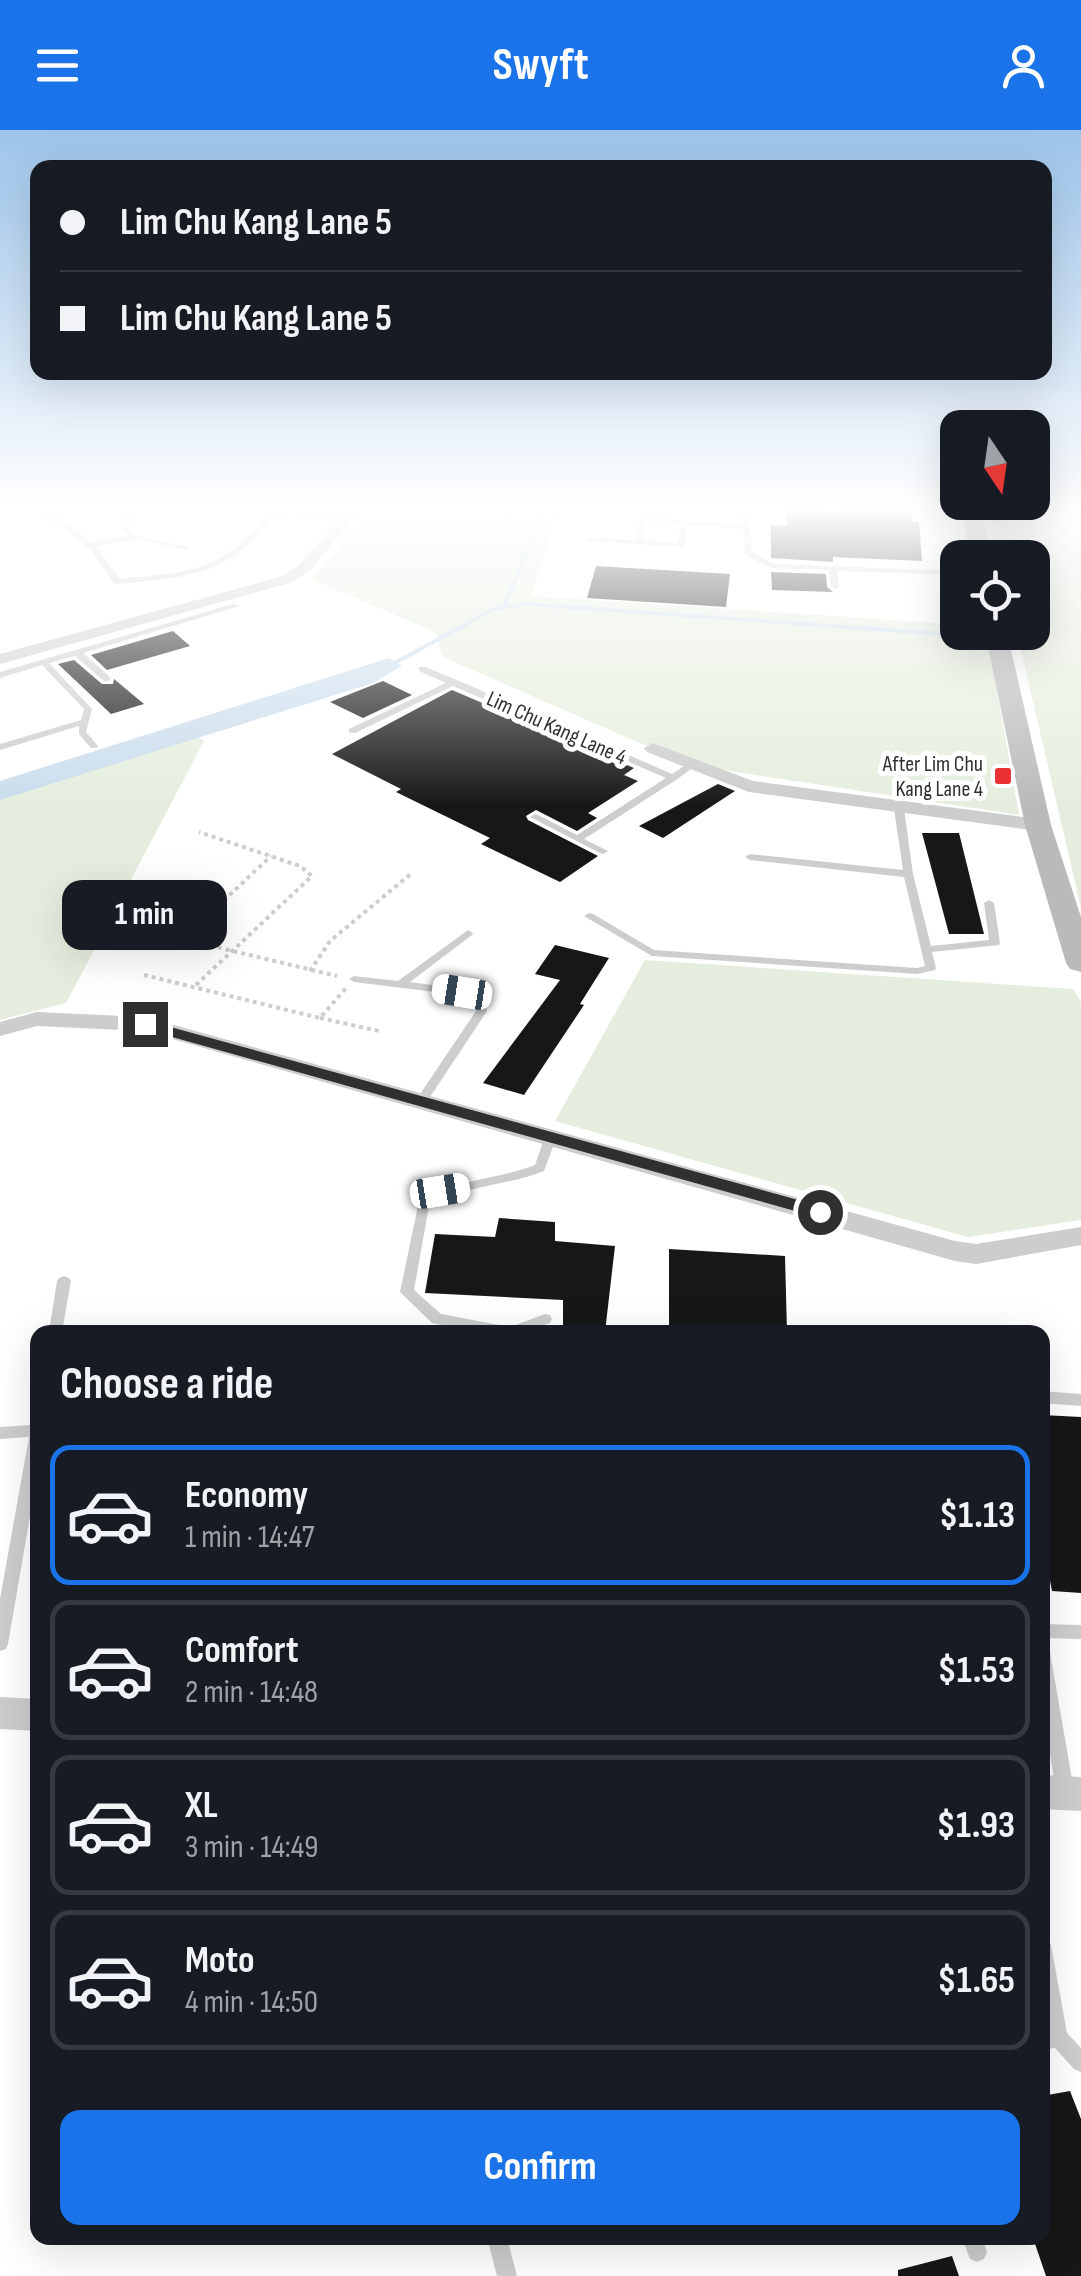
<!DOCTYPE html>
<meta charset="utf-8">
<style>
:root{--surface:#171b24;--page:#20242c;--text:#f1f3f6;--muted:#9ea1a6;--line:#363941;--accent:#1a73e8}
body{margin:0;font-family:"Sofia Sans Condensed",sans-serif;background:var(--page);color:var(--text);height:100vh;display:flex;flex-direction:column;font-size:38px;white-space:nowrap}
*{box-sizing:border-box;margin:0}
p{font-size:32px;color:var(--muted)}
.icon{flex:none;width:55px;height:55px;fill:none;stroke:currentColor;stroke-width:2;stroke-linecap:round;stroke-linejoin:round}
.map{position:relative;flex:1;overflow:hidden}
.panel{position:absolute;left:30px;top:1195px;width:1020px;height:920px;display:flex;flex-direction:column;background:var(--surface);border-radius:20px;box-shadow:0 10px 40px #0002}
.panel>*{flex:none}
.top-card{position:absolute;left:30px;top:30px;width:1022px;height:220px;border-radius:20px;box-shadow:0 10px 40px #0002;display:grid;align-content:center;height:220px;padding:0 30px;background:var(--surface)}
.needle{width:65px;rotate:167deg}
.tools{position:absolute;left:940px;top:280px;display:grid;gap:20px}
.tools a{display:grid;place-items:center;width:110px;height:110px;border-radius:20px;background:var(--surface);box-shadow:0 10px 40px #0002;font-size:50px}
.end{position:absolute;width:45px;height:45px;margin:-22px;border:12px solid #303030;background:#fff;box-shadow:0 0 0 5px #fff}
.from{border-radius:50%}
.bubble{position:absolute;height:70px;border-radius:20px;background:var(--surface);box-shadow:0 10px 40px #0002;font-size:32px;font-weight:700;line-height:70px;text-align:center}
.car{position:absolute;width:30px;height:60px;margin:-30px -15px;border-radius:12px;box-shadow:0 0 8px 2px #0007;background:linear-gradient(#fff 24%,#345 0 40%,#fff 0 76%,#345 0 86%,#fff 0)}
.top-card b{display:flex;align-items:center;gap:35px;height:95px;font-size:38px}
.top-card b+b{border-top:2px solid var(--line)}
.top-card i{width:25px;height:25px;background:var(--text)}
ul{padding:0;list-style:none}
li{display:flex;align-items:center;gap:30px;height:140px;margin:0 20px 15px;padding:0 10px;border:5px solid var(--line);border-radius:20px}
li div{flex:1}
li b{display:block;font-size:38px}
li em{font-style:normal;font-weight:700}
li.selected{border-color:var(--accent)}
li>.icon{width:90px;height:90px;stroke-width:1.5}
h2{padding:0 30px;font-size:45px;line-height:120px}
.primary-button{display:flex;gap:20px;margin-top:auto;padding:20px 30px}
.primary-button a{flex:1;height:115px;border-radius:20px;background:var(--accent);color:#fff;font-size:40px;font-weight:700;line-height:115px;text-align:center}
header{display:flex;justify-content:space-between;align-items:center;height:130px;padding:0 30px;background:var(--accent);color:#fff;font-size:45px;font-weight:700}
.map>svg:first-child{display:block}
.green{fill:#e5eede}
.lines{fill:none;stroke-linecap:round;stroke-linejoin:round}
.stream{stroke:#cadded;stroke-width:4}
.river{fill:#cadded;fill-rule:evenodd}
.building{fill:#171717}
.path-far1{stroke:#cdcdcd;stroke-width:2.5;stroke-dasharray:4 4;stroke-linecap:butt}
.path{stroke:#cdcdcd;stroke-width:4;stroke-dasharray:4 4;stroke-linecap:butt}
.service{fill:#cdcdcd;fill-rule:evenodd}
.minor{fill:#cdcdcd;fill-rule:evenodd}
.secondary{fill:#bababa;fill-rule:evenodd}
.route{fill:#303030}
.poi-dot{fill:#e93231;stroke:#fff;stroke-width:4}
.labels{text-anchor:middle;stroke-width:10;stroke-linejoin:round;paint-order:stroke}
.far-street-label{font-size:22px;fill:#303030;stroke:#fff}
.far-poi-label{font-size:22px;fill:#303030;stroke:#fff;text-anchor:end}
</style>
<header><svg class="icon" aria-label="menu" viewBox="0 0 24 24"><path d="M4 6h16M4 12h16M4 18h16"/></svg>Swyft<svg class="icon" aria-label="person" viewBox="0 0 24 24"><circle cx="12" cy="8" r="4"/><path d="M4 21q1-7 8-7t8 7"/></svg></header>
<div class="map">
<svg width="1081" height="2146" viewBox="0 0 1081 2146">
<rect width="100%" height="100%" fill="#fff"/>
<g class="green">
<path d="M 375,376 L 558,376 L 532,466 L 957,494 L 958,502 L 987,503 L 1019,685 L 690,635 L 443,527 L 435,502 L 311,449 Z"/>
<path d="M 986,376 L 1081,376 L 1081,778 L 1017,503 L 1032,502 L 1032,428 L 999,427 Z"/>
<path d="M 197,606 L 204,611 L 66,873 L 0,890 L 0,667 Z"/>
<path d="M 645,830 L 1073,859 L 1081,872 L 1081,1090 L 968,1107 L 555,991 Z"/>
</g>
<g class="lines">
<g class="stream">
<path d="M 504,477 L 541,388"/>
<path d="M 389,536 L 492,480 L 525,474 L 972,506"/>
</g>
<path class="river" d="M 389,528 L 402,536 L 373,553 L 0,670 L 0,651 Z"/>
</g>
<g class="building">
<path d="M 840,376 L 910,376 L 913,392 L 919,392 L 922,431 L 833,427 L 833,432 L 771,428 L 771,395 L 787,396 L 787,380 L 841,382 Z"/>
<path d="M 596,436 L 730,444 L 726,477 L 587,468 Z"/>
<path d="M 771,442 L 826,444 L 827,457 L 833,462 L 772,460 Z"/>
<path d="M 173,501 L 190,516 L 107,540 L 91,525 Z"/>
<path d="M 74,530 L 102,554 L 113,554 L 114,549 L 144,574 L 111,584 L 58,534 Z"/>
<path d="M 383,551 L 412,565 L 363,588 L 330,572 Z"/>
<path d="M 452,560 L 634,638 L 624,645 L 638,651 L 588,683 L 597,688 L 577,701 L 536,680 L 526,686 L 528,690 L 598,726 L 560,752 L 481,714 L 490,708 L 396,662 L 401,659 L 332,624 Z"/>
<path d="M 718,654 L 735,661 L 663,708 L 639,696 Z"/>
<path d="M 922,703 L 959,703 L 984,804 L 949,804 Z"/>
<path d="M 555,815 L 609,828 L 580,874 L 584,875 L 524,965 L 483,953 L 560,850 L 535,844 Z"/>
<path d="M 499,1088 L 555,1092 L 555,1111 L 615,1116 L 605,1202 L 563,1202 L 563,1170 L 425,1163 L 435,1104 L 495,1107 Z"/>
<path d="M 669,1119 L 785,1126 L 787,1202 L 669,1198 Z"/>
<path d="M 1042,1285 L 1081,1287 L 1081,1463 L 1052,1461 L 1042,1410 Z"/>
<path d="M 1070,1961 L 1081,1989 L 1081,2146 L 1046,2146 L 1033,2108 L 1042,2108 L 1042,1966 Z"/>
<path d="M 952,2126 L 959,2146 L 898,2146 L 898,2140 Z"/>
</g>
<g class="lines">
<path class="path-far1" d="M 1081,465 L 1081,473"/>
<g class="path">
<path d="M 139,805 L 183,809 L 337,846"/>
<path d="M 183,809 L 271,726"/>
<path d="M 310,841 L 330,811 L 412,743"/>
<path d="M 144,845 L 320,888 L 346,858"/>
<path d="M 196,855 L 312,746 L 300,736 L 199,702"/>
<path d="M 320,888 L 379,901"/>
</g>
<g class="service">
<path d="M 43,376 L 49,376 L 47,380 L 91,412 L 128,406 L 118,397 L 136,376 L 142,376 L 126,397 L 135,405 L 190,418 L 186,420 L 138,409 L 96,416 L 120,449 C 155,445 198,444 228,423 C 244,413 256,398 269,384 L 207,378 L 204,376 L 223,376 L 345,388 L 349,390 L 345,392 L 276,385 C 263,399 251,414 236,425 C 203,448 156,450 118,454 L 115,454 L 91,420 L 40,382 Z"/>
<path d="M 643,376 L 650,376 L 647,387 L 743,395 L 742,376 L 749,376 L 752,422 L 774,434 L 958,441 L 958,445 L 837,441 L 839,457 L 835,459 L 831,457 L 829,440 L 772,438 L 745,425 L 743,399 L 688,395 L 684,415 L 680,417 L 589,411 L 585,409 L 589,407 L 634,410 ZM 646,391 L 681,394 L 677,413 L 641,410 Z"/>
<path d="M 233,474 L 240,476 L 83,523 L 110,547 L 110,551 L 104,551 L 75,526 L 49,533 L 92,579 L 86,602 L 98,616 L 97,618 L 91,618 L 79,604 L 79,596 L 0,620 L 0,614 L 81,590 L 84,579 L 42,535 L 0,548 L 0,542 Z"/>
<path d="M 419,537 L 425,537 L 457,550 L 672,644 L 687,634 L 695,636 L 676,650 L 584,709 L 608,721 L 603,724 L 600,723 L 530,687 L 535,684 L 538,685 L 577,705 L 666,648 L 453,556 L 355,603 L 349,603 L 349,599 L 446,553 L 419,541 Z"/>
<path d="M 899,676 L 904,679 L 913,744 L 931,816 L 989,810 L 984,773 L 989,770 L 994,773 L 1000,813 L 999,815 L 932,822 L 936,838 L 935,840 L 917,844 L 652,826 L 584,786 L 589,783 L 593,784 L 654,820 L 917,838 L 925,836 L 904,747 L 750,730 L 745,727 L 750,724 L 903,740 L 894,679 Z"/>
<path d="M 468,800 L 473,803 L 472,805 L 410,852 L 461,859 L 482,867 L 487,881 L 426,973 L 422,974 L 416,970 L 476,881 L 473,871 L 459,865 L 354,852 L 349,849 L 354,846 L 398,851 Z"/>
<path d="M 551,1002 L 557,1006 L 544,1041 C 507,1056 464,1055 429,1076 L 414,1160 L 441,1184 L 510,1197 L 545,1184 L 550,1185 L 552,1189 L 550,1193 L 524,1202 L 484,1202 L 437,1194 L 432,1193 L 400,1162 L 419,1071 C 455,1049 496,1050 535,1035 L 545,1006 Z"/>
<path d="M 64,1146 L 69,1148 L 71,1151 L 62,1202 L 49,1202 L 57,1151 L 59,1148 Z"/>
<path d="M 1042,1261 L 1081,1264 L 1081,1276 L 1042,1273 Z"/>
<path d="M 38,1289 L 38,1340 L 8,1514 L 6,1519 L 0,1521 L 0,1469 L 29,1307 L 0,1309 L 0,1297 L 31,1295 L 33,1291 Z"/>
<path d="M 1042,1494 L 1081,1495 L 1081,1509 L 1042,1508 Z"/>
<path d="M 1042,1515 L 1048,1517 L 1050,1522 L 1074,1661 L 1071,1667 L 1065,1669 L 1059,1667 L 1056,1661 L 1042,1575 Z"/>
<path d="M 1042,1806 L 1048,1809 L 1051,1815 L 1067,1903 L 1081,1918 L 1081,1942 L 1074,1939 L 1055,1918 L 1042,1920 L 1042,1901 L 1047,1900 L 1042,1872 Z"/>
<path d="M 487,2108 L 507,2108 L 517,2146 L 497,2146 Z"/>
<path d="M 962,2108 L 982,2108 L 987,2122 L 984,2129 L 977,2132 L 970,2129 Z"/>
</g>
<g class="minor">
<path d="M 350,376 L 364,376 L 310,440 L 293,452 L 0,534 L 0,524 L 283,446 L 300,434 Z"/>
<path d="M 653,613 L 753,651 L 1038,689 L 1048,695 L 1038,701 L 749,662 L 647,622 L 644,618 Z"/>
<path d="M 37,882 L 145,887 L 955,1111 L 976,1114 L 1081,1097 L 1081,1115 L 976,1134 L 955,1131 L 144,901 L 37,896 L 0,906 L 0,892 Z"/>
<path d="M 0,1567 L 38,1569 L 38,1601 L 0,1599 Z"/>
<path d="M 1042,1645 L 1081,1647 L 1081,1681 L 1042,1679 Z"/>
</g>
<g class="secondary">
<path d="M 960,376 L 980,376 L 992,428 L 971,428 Z"/>
<path d="M 985,502 L 1007,502 L 1051,695 L 1081,787 L 1081,842 L 1070,839 L 1066,833 L 1025,695 Z"/>
</g>
</g>
<linearGradient id="sky" x2="0" y2="1"><stop stop-color="#9cc4ea"/><stop offset="0.56" stop-color="#fff"/><stop offset="1" stop-color="#fff" stop-opacity="0"/></linearGradient>
<rect width="1081" height="676" fill="url(#sky)"/>
<path class="route" d="M 145,890 L 820,1076 L 828,1082 L 820,1088 L 140,898 L 140,891 Z"/>
<rect class="poi-dot" x="993" y="636" width="20" height="20" rx="5"/>
<g class="labels">
<g class="far-street-label">
<text transform="translate(557 597) rotate(24)" y="8">Lim Chu Kang Lane 4</text>
</g>
<g class="far-poi-label">
<text x="983" y="641">After Lim Chu<tspan x="983" dy="25">Kang Lane 4</tspan></text>
</g>
</g>
</svg>
<div class="tools">
<a><svg class="needle" viewBox="-14 -14 28 28"><path d="M0-13l5 13h-10z" fill="#e53935"/><path d="M0 13l5-13h-10z" fill="#9ea1a6"/></svg></a>
<a><svg class="icon" aria-label="locate" viewBox="0 0 24 24"><circle cx="12" cy="12" r="6"/><path d="M12 2v4M12 18v4M2 12h4M18 12h4"/></svg></a>
</div>
<i class="end from" style="left:820px;top:1082px"></i>
<i class="end" style="left:145px;top:894px"></i>
<div class="bubble" style="left:62px;top:750px;width:165px">1 min</div>
<i class="car" style="left:462px;top:862px;rotate:279deg"></i>
<i class="car" style="left:440px;top:1061px;rotate:81deg"></i>
<div class="top-card">
<b><i class="from"></i>Lim Chu Kang Lane 5</b>
<b><i></i>Lim Chu Kang Lane 5</b>
</div>
<section class="panel">
<h2>Choose a ride</h2>
<ul>
<li class="selected"><svg class="icon" aria-label="car" viewBox="0 0 24 24"><path d="M5 17H2v-5l4-1 3-4h7l3 4 3 1v5h-3M9 17h6M6 11h13"/><circle cx="7" cy="17" r="2"/><circle cx="17" cy="17" r="2"/></svg><div><b>Economy</b><p>1 min · 14:47</p></div><em>$1.13</em></li>
<li><svg class="icon" aria-label="car" viewBox="0 0 24 24"><path d="M5 17H2v-5l4-1 3-4h7l3 4 3 1v5h-3M9 17h6M6 11h13"/><circle cx="7" cy="17" r="2"/><circle cx="17" cy="17" r="2"/></svg><div><b>Comfort</b><p>2 min · 14:48</p></div><em>$1.53</em></li>
<li><svg class="icon" aria-label="car" viewBox="0 0 24 24"><path d="M5 17H2v-5l4-1 3-4h7l3 4 3 1v5h-3M9 17h6M6 11h13"/><circle cx="7" cy="17" r="2"/><circle cx="17" cy="17" r="2"/></svg><div><b>XL</b><p>3 min · 14:49</p></div><em>$1.93</em></li>
<li><svg class="icon" aria-label="car" viewBox="0 0 24 24"><path d="M5 17H2v-5l4-1 3-4h7l3 4 3 1v5h-3M9 17h6M6 11h13"/><circle cx="7" cy="17" r="2"/><circle cx="17" cy="17" r="2"/></svg><div><b>Moto</b><p>4 min · 14:50</p></div><em>$1.65</em></li>
</ul>
<div class="primary-button"><a>Confirm</a></div>
</section>
</div>
